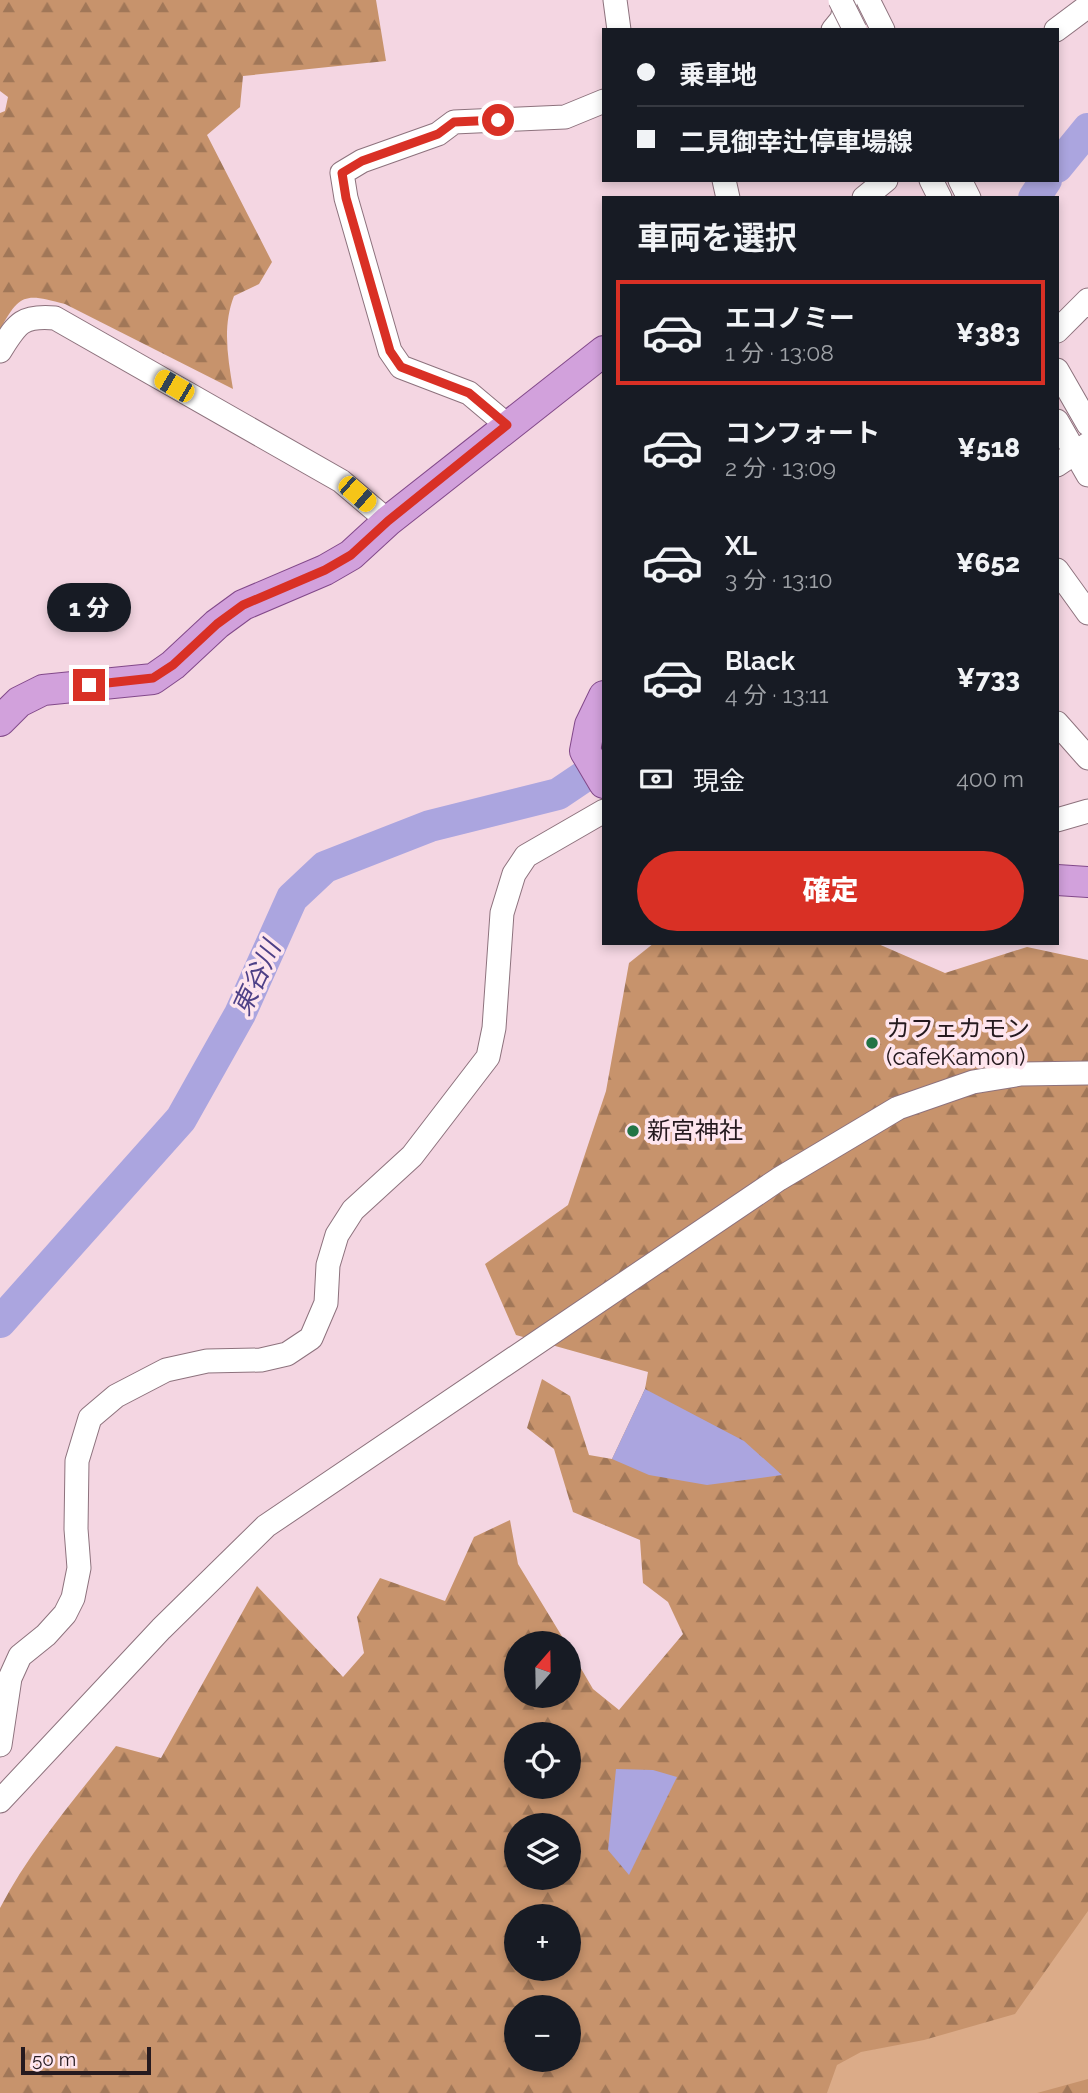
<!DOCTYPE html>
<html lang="ja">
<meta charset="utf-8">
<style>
:root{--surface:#171b24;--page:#242831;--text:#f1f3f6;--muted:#9ea1a6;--line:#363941;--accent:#d93025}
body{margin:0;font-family:Raleway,"Noto Sans JP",sans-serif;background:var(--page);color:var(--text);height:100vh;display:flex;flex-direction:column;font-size:26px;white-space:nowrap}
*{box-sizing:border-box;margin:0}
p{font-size:23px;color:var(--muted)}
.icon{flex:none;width:38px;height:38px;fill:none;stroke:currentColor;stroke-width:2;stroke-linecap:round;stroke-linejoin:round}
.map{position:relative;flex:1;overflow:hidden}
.side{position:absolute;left:602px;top:196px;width:457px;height:749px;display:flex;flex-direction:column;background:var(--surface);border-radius:0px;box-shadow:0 4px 10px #0003}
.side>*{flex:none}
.banner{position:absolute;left:602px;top:28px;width:457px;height:154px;border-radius:0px;box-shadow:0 4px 10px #0003;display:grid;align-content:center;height:154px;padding:0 35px;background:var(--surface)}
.needle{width:46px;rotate:20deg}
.buttons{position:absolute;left:504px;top:1631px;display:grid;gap:14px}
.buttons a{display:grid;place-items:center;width:77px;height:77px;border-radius:50%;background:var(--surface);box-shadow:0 4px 10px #0003;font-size:35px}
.scale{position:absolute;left:21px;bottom:18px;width:130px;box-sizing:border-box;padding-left:7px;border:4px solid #251a1f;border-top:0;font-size:19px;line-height:24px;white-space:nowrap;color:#251a1f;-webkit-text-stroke:5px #fee5ee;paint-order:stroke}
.end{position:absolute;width:32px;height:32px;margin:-16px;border:9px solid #d93025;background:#fff;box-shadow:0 0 0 4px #fff}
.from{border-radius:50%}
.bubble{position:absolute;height:49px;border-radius:24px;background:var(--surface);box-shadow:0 4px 10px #0003;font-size:23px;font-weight:800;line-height:49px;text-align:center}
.car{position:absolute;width:21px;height:42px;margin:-21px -10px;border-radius:9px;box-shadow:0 0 5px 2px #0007;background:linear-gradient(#f5c518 24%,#345 0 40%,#f5c518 0 76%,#345 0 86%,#f5c518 0)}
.banner b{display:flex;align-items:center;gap:24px;height:66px;font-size:26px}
.banner b+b{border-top:2px solid var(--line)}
.banner i{width:18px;height:18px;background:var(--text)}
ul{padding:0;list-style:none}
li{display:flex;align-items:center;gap:21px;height:105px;margin:0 14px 10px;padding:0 21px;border:4px solid transparent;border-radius:0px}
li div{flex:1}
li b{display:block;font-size:26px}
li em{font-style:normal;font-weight:800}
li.on{border-color:var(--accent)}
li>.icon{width:63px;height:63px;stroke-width:1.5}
h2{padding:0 35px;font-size:32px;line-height:84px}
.pay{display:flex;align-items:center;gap:18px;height:77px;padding:0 35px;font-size:26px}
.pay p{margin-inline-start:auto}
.button{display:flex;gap:14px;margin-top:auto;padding:14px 35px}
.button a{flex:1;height:80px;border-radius:42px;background:var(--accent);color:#fff;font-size:28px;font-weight:800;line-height:80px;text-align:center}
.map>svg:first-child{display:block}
.green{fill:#dbab88}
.forest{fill:url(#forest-firs);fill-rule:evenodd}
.water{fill:#aba5df}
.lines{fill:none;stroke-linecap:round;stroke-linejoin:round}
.river{stroke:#aba5df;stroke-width:32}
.minor-casing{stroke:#8d727d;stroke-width:25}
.major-casing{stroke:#82498a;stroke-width:32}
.minor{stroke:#fff;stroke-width:23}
.major{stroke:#d2a1dc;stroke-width:30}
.minor-bridge-casing{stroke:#8d727d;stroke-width:25;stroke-linecap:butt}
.minor-bridge{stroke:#fff;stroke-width:23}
.route{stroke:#d93025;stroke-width:9}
.poi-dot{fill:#227445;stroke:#fee5ee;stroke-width:2.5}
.labels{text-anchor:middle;stroke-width:7;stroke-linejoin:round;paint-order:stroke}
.poi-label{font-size:24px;fill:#251a1f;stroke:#fee5ee;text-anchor:start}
.water-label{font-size:26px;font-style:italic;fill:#4e4187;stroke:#fee5ee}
</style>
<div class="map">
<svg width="1088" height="2093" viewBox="0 0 1088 2093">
<defs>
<pattern id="forest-firs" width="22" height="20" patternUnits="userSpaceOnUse" patternTransform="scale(1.75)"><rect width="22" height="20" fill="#c7936c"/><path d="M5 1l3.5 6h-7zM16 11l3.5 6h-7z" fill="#a17758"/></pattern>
</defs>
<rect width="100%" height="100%" fill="#f4d6e2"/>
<path class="green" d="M 1088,1697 L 1088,2093 L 449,2093 L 712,2036 Z"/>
<g class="forest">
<path d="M 0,0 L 376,0 L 386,61 L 243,76 L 240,107 L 207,135 L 272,262 L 259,284 L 234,296 C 222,327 228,358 233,389 L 65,304 C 26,294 20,292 0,330 L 0,113 L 5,111 L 8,97 L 0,91 Z"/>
<path d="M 654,943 L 876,943 L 945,973 L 1027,947 L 1088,960 L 1088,1911 L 1015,2014 L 924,2040 L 861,2052 L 837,2065 L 827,2093 L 0,2093 L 0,1908 C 30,1850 76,1798 116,1746 L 161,1758 L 257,1586 L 343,1677 L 364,1653 L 357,1617 L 380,1578 L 445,1601 L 474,1537 L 510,1520 L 518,1564 L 566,1643 L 516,1643 L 516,1696 L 569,1696 L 569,1648 L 593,1689 L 619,1710 L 683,1634 L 668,1602 L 643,1583 L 640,1540 L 573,1512 L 554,1449 L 527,1428 L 542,1379 L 570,1396 L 589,1455 L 612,1459 L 645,1389 L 648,1372 L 516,1335 L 485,1264 L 568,1205 L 606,1091 L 629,963 ZM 516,1734 L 569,1734 L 569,1787 L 516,1787 ZM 516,1825 L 569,1825 L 569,1878 L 516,1878 ZM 516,1916 L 569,1916 L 569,1969 L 516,1969 ZM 516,2007 L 569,2007 L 569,2060 L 516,2060 Z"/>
<path d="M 1088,2079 L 1088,2093 L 1037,2093 Z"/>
</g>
<g class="water">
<path d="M 645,1389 L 744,1441 L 782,1475 L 707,1485 L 649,1475 L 612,1459 Z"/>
<path d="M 616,1769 L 653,1770 L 677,1777 L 629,1875 L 608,1850 Z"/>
</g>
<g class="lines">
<g class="river">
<path d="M 1057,167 L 1088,129"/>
<path d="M 1034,198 L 1046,180"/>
<path d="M 0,1322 L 181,1119 L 240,1014 L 292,898 L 325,867 L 430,826 L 558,794 L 604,763"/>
</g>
<defs>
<g id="minor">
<path d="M 615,0 L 619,30"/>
<path d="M 868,0 L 883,30"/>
<path d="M 833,30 L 842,19 L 846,0"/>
<path d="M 1056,30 L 1088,6"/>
<path d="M 724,180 L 728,198"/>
<path d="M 931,180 L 940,198"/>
<path d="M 960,180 L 969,198"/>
<path d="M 864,198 L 886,180"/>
<path d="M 1057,331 L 1088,300"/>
<path d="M 0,351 C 17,324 21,315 55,318 L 341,481 L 388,521"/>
<path d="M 1057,370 L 1088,424"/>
<path d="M 1057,421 L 1088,475"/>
<path d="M 507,425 L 469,393 L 401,367 L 390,351 L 346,198 L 342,173 L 362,161 L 438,134 L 454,122 L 565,117 L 604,101"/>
<path d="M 1057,465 L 1088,444"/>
<path d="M 1057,570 L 1088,613"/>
<path d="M 1057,723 L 1088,758"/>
<path d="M 1057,820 L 1088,811"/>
<path d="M 0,1745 L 10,1678 L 20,1656 L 46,1635 L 65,1614 L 73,1598 L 79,1568 L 76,1529 L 77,1461 L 90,1418 L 116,1396 L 166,1370 L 207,1361 L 261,1360 L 287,1354 L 311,1338 L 326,1303 L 328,1265 L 337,1235 L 353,1210 L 412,1156 L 488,1057 L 494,1028 L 502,913 L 514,874 L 526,856 L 604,811"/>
<path d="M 0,1801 L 161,1629 L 266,1526 L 779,1179 L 898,1108 L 973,1082 L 1021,1074 L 1088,1073"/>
</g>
<g id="major">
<path d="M 604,696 L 590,725 L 585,751 L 604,783"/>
<path d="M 0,721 L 19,702 L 43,690 L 153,679 L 173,665 L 217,624 L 243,605 L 325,570 L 351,555 L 388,521 L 604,351"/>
<path d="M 1057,880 L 1088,882"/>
</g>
</defs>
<use href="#minor" class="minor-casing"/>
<use href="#major" class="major-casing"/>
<use href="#minor" class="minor"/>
<use href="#major" class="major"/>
<defs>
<path id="minor-bridge" d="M 840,0 L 855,30"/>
</defs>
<use href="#minor-bridge" class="minor-bridge-casing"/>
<use href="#minor-bridge" class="minor-bridge"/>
</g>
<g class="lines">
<path class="route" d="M 89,685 L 153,678 L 173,665 L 217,624 L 243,605 L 325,570 L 351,555 L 388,521 L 507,425 L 469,393 L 401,367 L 390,351 L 346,198 L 342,173 L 362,161 L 438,134 L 454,122 L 498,120"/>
</g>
<g class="poi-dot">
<circle cx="872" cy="1043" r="7"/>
<circle cx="633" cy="1131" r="7"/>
</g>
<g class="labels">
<g class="poi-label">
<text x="886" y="1037">カフェカモン<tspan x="886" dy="28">(cafeKamon)</tspan></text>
<text x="647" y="1139">新宮神社</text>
</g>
<g class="water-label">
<text transform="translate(256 978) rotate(-65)" y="9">東谷川</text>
</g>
</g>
</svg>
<div class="buttons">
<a><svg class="needle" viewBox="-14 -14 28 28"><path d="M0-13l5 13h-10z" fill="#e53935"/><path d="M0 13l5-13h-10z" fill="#9ea1a6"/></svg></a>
<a><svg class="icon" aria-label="locate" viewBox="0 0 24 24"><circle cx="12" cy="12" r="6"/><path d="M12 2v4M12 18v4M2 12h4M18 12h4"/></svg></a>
<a><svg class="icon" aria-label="layers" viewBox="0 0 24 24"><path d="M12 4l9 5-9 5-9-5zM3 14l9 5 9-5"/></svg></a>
<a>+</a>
<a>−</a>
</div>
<div class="scale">50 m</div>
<i class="end from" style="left:498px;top:120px"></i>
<i class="end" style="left:89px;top:685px"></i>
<div class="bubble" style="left:47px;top:583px;width:84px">1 分</div>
<i class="car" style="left:174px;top:386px;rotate:300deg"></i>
<i class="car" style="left:357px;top:494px;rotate:131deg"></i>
<div class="banner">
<b><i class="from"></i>乗車地</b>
<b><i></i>二見御幸辻停車場線</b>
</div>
<section class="side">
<h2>車両を選択</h2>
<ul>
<li class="on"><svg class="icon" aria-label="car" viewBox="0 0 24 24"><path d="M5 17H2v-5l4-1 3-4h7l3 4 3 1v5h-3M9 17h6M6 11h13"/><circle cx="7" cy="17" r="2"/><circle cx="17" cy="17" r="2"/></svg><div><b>エコノミー</b><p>1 分 · 13:08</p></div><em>¥383</em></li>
<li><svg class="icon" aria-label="car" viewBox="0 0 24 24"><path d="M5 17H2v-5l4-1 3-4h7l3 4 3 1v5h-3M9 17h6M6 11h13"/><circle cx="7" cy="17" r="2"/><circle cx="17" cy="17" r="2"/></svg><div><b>コンフォート</b><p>2 分 · 13:09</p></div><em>¥518</em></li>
<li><svg class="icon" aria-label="car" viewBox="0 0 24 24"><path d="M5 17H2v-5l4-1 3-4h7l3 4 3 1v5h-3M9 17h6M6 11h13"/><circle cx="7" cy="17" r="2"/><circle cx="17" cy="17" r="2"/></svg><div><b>XL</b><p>3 分 · 13:10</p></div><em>¥652</em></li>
<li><svg class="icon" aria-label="car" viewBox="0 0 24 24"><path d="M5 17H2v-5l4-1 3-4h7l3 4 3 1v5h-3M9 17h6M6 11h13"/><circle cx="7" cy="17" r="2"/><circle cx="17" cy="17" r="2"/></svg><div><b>Black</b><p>4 分 · 13:11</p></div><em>¥733</em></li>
</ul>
<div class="pay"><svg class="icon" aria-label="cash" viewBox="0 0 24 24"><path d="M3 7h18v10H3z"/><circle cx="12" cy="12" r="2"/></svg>現金<p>400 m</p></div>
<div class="button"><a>確定</a></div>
</section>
</div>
